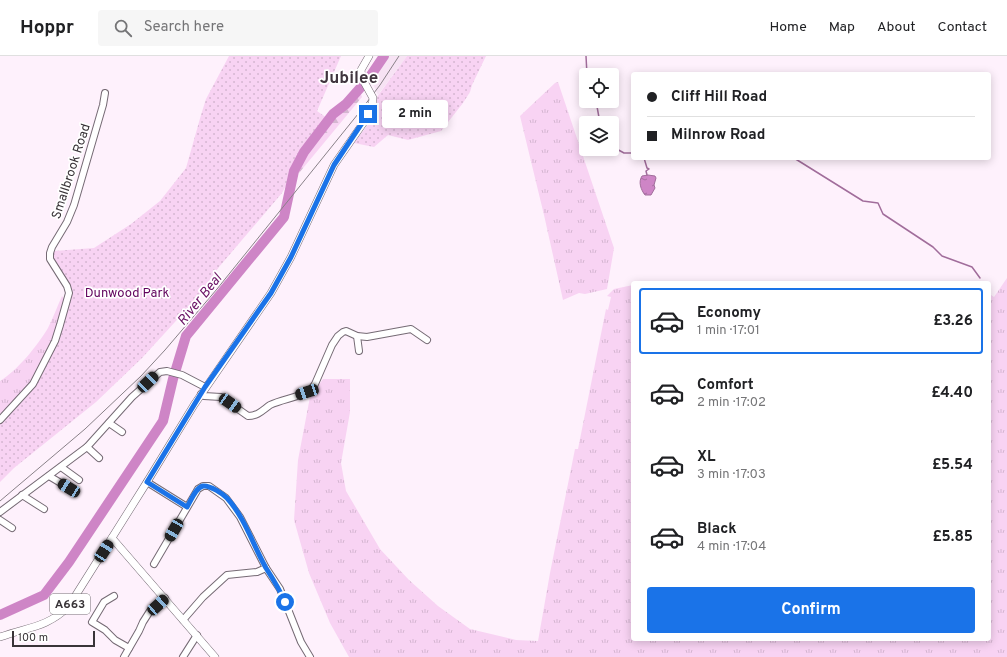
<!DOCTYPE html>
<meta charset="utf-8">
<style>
:root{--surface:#fff;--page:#f6f6f6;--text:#202124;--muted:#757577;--line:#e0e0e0;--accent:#1a73e8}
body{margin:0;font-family:Overpass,sans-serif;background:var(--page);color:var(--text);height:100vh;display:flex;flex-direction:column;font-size:15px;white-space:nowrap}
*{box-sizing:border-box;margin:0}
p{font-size:13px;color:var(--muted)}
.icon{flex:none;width:22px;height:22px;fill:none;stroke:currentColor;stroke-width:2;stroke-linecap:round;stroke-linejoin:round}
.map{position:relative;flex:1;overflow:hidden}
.drawer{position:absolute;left:631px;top:225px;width:360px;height:360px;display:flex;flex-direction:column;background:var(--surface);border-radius:4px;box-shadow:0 2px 10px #0003}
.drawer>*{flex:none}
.guide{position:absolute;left:631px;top:16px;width:360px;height:88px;border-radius:4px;box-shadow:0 2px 10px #0003;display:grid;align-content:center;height:88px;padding:0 16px;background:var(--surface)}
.controls{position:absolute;left:579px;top:12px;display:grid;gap:8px}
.controls a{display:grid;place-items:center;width:40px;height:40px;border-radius:4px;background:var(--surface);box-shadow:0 2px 10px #0003;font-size:20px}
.scale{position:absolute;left:12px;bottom:10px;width:83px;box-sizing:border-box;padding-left:4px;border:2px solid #393438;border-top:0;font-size:11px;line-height:14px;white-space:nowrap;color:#393438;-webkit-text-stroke:3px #fff;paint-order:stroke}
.end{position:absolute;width:18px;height:18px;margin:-9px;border:5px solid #1a73e8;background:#fff;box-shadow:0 0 0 2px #fff}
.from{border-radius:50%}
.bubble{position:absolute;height:28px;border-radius:4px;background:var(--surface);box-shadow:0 2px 10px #0003;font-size:13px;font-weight:700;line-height:28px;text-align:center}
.car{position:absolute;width:12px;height:24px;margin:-12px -6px;border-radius:5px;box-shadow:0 0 3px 1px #0007;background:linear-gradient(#222 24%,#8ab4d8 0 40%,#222 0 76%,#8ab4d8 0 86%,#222 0)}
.guide b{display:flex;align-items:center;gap:14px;height:38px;font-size:15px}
.guide b+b{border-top:1px solid var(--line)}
.guide i{width:10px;height:10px;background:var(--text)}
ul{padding:7px 0 0;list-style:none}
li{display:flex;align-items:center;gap:12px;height:66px;margin:0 8px 6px;padding:0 8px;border:2px solid transparent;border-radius:4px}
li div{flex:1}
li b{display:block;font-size:15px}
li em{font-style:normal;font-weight:700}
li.selected{border-color:var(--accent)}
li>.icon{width:36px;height:36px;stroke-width:1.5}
.cta{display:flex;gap:8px;margin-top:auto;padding:8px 16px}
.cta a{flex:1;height:46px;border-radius:4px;background:var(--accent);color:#fff;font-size:16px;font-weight:700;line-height:46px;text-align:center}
header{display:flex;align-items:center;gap:24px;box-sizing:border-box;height:56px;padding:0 20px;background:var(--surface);border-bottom:1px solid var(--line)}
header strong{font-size:19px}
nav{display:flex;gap:22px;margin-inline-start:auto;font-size:14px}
.search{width:280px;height:36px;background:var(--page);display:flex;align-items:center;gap:10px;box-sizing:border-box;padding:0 14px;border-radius:4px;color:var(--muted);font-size:15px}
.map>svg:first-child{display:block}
.built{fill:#f7e3f4}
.grass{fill:url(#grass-tufts)}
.forest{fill:url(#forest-firs)}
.park{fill:url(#park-dots)}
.water{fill:url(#water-ripples);stroke:#a16d9b}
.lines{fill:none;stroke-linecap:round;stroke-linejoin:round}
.stream{stroke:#a16d9b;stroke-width:1.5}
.river{stroke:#ce85c6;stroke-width:10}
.minor-casing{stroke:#756a74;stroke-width:8}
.major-casing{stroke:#756a74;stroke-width:8}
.minor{stroke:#fff;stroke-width:6}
.major{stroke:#fff;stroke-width:7}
.tram{stroke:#898188;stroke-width:1}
.major-bridge-casing{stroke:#756a74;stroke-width:8;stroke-linecap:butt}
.major-bridge{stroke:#fff;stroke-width:7}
.route{stroke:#1a73e8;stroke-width:5}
.labels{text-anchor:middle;stroke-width:3.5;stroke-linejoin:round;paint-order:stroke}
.shield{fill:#fff;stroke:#747174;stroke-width:1}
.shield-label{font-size:12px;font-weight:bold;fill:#393438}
.street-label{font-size:13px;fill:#393438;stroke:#fff}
.park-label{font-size:13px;fill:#60025c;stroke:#fff}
.water-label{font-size:14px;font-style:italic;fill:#6b1366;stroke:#fff}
.district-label{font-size:17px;font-weight:bold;fill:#40353e;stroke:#fff}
</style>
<header>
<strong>Hoppr</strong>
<div class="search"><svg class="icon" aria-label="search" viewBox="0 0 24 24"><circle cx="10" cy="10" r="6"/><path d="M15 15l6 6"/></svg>Search here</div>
<nav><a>Home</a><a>Map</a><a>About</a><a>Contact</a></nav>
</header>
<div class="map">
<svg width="1007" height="601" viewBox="0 0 1007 601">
<defs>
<pattern id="grass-tufts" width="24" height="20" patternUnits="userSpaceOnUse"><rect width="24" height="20" fill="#f8d3f3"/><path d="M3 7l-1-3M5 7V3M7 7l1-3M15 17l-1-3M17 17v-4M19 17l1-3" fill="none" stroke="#d5b6d1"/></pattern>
<pattern id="forest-firs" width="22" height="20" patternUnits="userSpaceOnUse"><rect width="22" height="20" fill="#f8d3f3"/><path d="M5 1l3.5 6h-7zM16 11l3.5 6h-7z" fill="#d5b6d1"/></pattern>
<pattern id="park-dots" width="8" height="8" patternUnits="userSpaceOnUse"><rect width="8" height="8" fill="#f8d3f3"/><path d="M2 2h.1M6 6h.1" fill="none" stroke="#d5b6d1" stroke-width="1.8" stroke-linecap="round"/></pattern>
<pattern id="water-ripples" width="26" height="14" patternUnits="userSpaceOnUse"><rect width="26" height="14" fill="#ce85c6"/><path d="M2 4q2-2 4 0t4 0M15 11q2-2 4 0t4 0" fill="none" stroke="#a86ea2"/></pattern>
</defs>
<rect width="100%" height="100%" fill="#fef1fc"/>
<path class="built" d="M 389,0 L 407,0 L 378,39 L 371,24 Z"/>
<g class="grass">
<path d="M 558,26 L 614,192 L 607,233 L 585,238 L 579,237 L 563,244 L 544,159 L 520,60 L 555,27 Z"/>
<path d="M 1007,222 L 1007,601 L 349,601 L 330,567 L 309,517 L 294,464 L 298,404 L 310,341 L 323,323 L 350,323 L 350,356 L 341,407 L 346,435 L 380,493 L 409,524 L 438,550 L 470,573 L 516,584 L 538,585 L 550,517 L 573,403 L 575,393 L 578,393 L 606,253 L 608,254 L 611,241 L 607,240 L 614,233 L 633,229 L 633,583 L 989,583 L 989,239 L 991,239 L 994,241 Z"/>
<path d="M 62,240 L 65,244 C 56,275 46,308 26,334 C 19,342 10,350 2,358 L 0,357 L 0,325 C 17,315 38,289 48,272 C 53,262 57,251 62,240 Z"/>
</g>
<path class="forest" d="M 361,38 L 362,41 L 299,117 L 303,101 L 335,59 L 347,53 Z"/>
<g class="park">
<path d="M 229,0 L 341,0 L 317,55 L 327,62 L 299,100 L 287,128 L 282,137 L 219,211 L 196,243 L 142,302 L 96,346 L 14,412 L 0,426 L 0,367 C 13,355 26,343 36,329 C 54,301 62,269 72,238 L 71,233 L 54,203 L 54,195 L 94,192 L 131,168 L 160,145 L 186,112 L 201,59 L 206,43 Z"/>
<path d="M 407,0 L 486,0 L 472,29 L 470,36 L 463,47 L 441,75 L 408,84 L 388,79 L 374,91 L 354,87 L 370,66 L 377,52 L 377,41 Z"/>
</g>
<path class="water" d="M 648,119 L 655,120 L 656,122 L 654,129 L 655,132 L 651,139 L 645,139 C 641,134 638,126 642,120 Z"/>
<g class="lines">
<g class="stream">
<path d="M 586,0 L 587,19"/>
<path d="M 586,23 L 586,26"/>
<path d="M 596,45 L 600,67"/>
<path d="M 604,93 L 609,94 L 613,91 L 624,97 L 633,97"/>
<path d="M 644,102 L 647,112 L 649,113 L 646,115 L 647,119"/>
<path d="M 672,102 L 675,102"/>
<path d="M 794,102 L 863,145 L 878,147 L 883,158 L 933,191 L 942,200 L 972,211 L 980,222"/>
</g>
<path class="river" d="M 0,559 L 44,539 L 69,506 L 163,365 L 173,323 L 186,280 L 284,161 L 294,115 L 304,96 L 333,58 L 346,48 L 369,22 L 384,0"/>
<defs>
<g id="minor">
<path d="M 357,280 L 359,295"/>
<path d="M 201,338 L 204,340 L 221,341 L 248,360 C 258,360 263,354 270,349 C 282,343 297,342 309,335 C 312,333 313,331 315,328 L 332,289 L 338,280 L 343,276 L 346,275 L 357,280 L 367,281 L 411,273 L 427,284"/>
<path d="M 0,364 L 33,328 L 55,285 L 60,269 L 69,237 L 67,230 L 50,203 L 50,197 L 52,191 L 67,166 L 74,149 L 103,49 L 105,37"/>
<path d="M 109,367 L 122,376"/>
<path d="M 87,391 L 99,402"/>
<path d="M 61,411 L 79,424"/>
<path d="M 49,420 L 69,432"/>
<path d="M 147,426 L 187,451"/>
<path d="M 22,439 L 44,453"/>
<path d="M 0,456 L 87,391 L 132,341 L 160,316 L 167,315 L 182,319 L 205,331"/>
<path d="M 0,464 L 12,472"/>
<path d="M 154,508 L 198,433 L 203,430 L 209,430 L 226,442 L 240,461 L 266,512 L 280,533 L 301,586 L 310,601"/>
<path d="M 114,540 L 104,546 L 92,566 L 105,574 L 115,584 L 129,592"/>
<path d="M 183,564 L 203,541 L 227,519 L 257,516 L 266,512"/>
<path d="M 124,601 L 139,575 L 143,566 L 150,555 L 165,542"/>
<path d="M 183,601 L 197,579"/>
</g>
<g id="major">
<path d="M 362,22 L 361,14 L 369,0"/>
<path d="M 112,482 L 215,601"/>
<path d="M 0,581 C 27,571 47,572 69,550 L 147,426 L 194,349 L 271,237 L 291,201 L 334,109 L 364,66 L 372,50"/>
</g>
</defs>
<use href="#minor" class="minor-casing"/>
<use href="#major" class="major-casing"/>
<use href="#minor" class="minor"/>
<use href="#major" class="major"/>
<path class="tram" d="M 0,445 L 85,373 L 141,320 L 165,294 L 217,233 L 358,58 L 380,29 L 399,0"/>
<defs>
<path id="major-bridge" d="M 362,22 L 373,42 L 372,50"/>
</defs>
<use href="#major-bridge" class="major-bridge-casing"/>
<use href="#major-bridge" class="major-bridge"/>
</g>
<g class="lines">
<path class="route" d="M 285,546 C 280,534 273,523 266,512 C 253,489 245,462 227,442 C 223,438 210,429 203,430 C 195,432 191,445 187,451 L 147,426 L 205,331 L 271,237 L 291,201 L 334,109 L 368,58"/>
</g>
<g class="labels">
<rect class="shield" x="50" y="538" width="40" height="20" rx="3"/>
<g class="shield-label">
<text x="70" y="552">A663</text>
</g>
<g class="street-label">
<text transform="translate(70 115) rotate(-72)" y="5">Smallbrook Road</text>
</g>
<g class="park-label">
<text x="127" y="241">Dunwood Park</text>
</g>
<g class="water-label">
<text transform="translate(199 243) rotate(-51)" y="5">River Beal</text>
</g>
<g class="district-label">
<text x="349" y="27">Jubilee</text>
</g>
</g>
</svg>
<div class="controls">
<a><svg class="icon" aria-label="locate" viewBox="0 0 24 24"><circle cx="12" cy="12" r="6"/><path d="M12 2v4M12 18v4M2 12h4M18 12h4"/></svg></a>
<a><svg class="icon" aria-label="layers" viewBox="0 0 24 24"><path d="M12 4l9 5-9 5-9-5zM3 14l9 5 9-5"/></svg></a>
</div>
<div class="scale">100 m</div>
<i class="end from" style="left:285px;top:546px"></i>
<i class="end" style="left:368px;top:58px"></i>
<div class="bubble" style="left:382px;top:44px;width:66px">2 min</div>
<i class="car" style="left:148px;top:326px;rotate:46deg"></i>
<i class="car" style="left:307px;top:336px;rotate:252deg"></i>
<i class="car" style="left:230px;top:347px;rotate:124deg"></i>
<i class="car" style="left:69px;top:432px;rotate:302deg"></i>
<i class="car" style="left:174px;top:474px;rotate:210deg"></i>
<i class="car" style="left:104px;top:495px;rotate:33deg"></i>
<i class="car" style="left:158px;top:549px;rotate:48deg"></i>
<div class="guide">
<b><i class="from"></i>Cliff Hill Road</b>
<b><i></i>Milnrow Road</b>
</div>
<section class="drawer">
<ul>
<li class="selected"><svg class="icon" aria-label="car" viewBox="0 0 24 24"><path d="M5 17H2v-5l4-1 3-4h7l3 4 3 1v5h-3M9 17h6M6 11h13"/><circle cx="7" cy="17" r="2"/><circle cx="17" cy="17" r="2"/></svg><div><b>Economy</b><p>1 min · 17:01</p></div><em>£3.26</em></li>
<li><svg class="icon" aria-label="car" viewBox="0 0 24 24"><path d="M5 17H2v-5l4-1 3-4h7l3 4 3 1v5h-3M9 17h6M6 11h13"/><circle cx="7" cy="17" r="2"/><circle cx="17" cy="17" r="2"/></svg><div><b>Comfort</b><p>2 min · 17:02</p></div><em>£4.40</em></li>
<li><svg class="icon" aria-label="car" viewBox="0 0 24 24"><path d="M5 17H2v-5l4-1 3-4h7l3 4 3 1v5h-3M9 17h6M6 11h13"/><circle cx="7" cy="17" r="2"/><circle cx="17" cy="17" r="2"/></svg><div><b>XL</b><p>3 min · 17:03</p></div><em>£5.54</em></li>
<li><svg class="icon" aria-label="car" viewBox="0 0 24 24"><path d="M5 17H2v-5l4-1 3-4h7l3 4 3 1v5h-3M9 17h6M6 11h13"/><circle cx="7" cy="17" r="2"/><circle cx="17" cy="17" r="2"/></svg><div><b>Black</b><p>4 min · 17:04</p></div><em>£5.85</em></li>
</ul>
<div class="cta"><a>Confirm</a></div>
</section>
</div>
